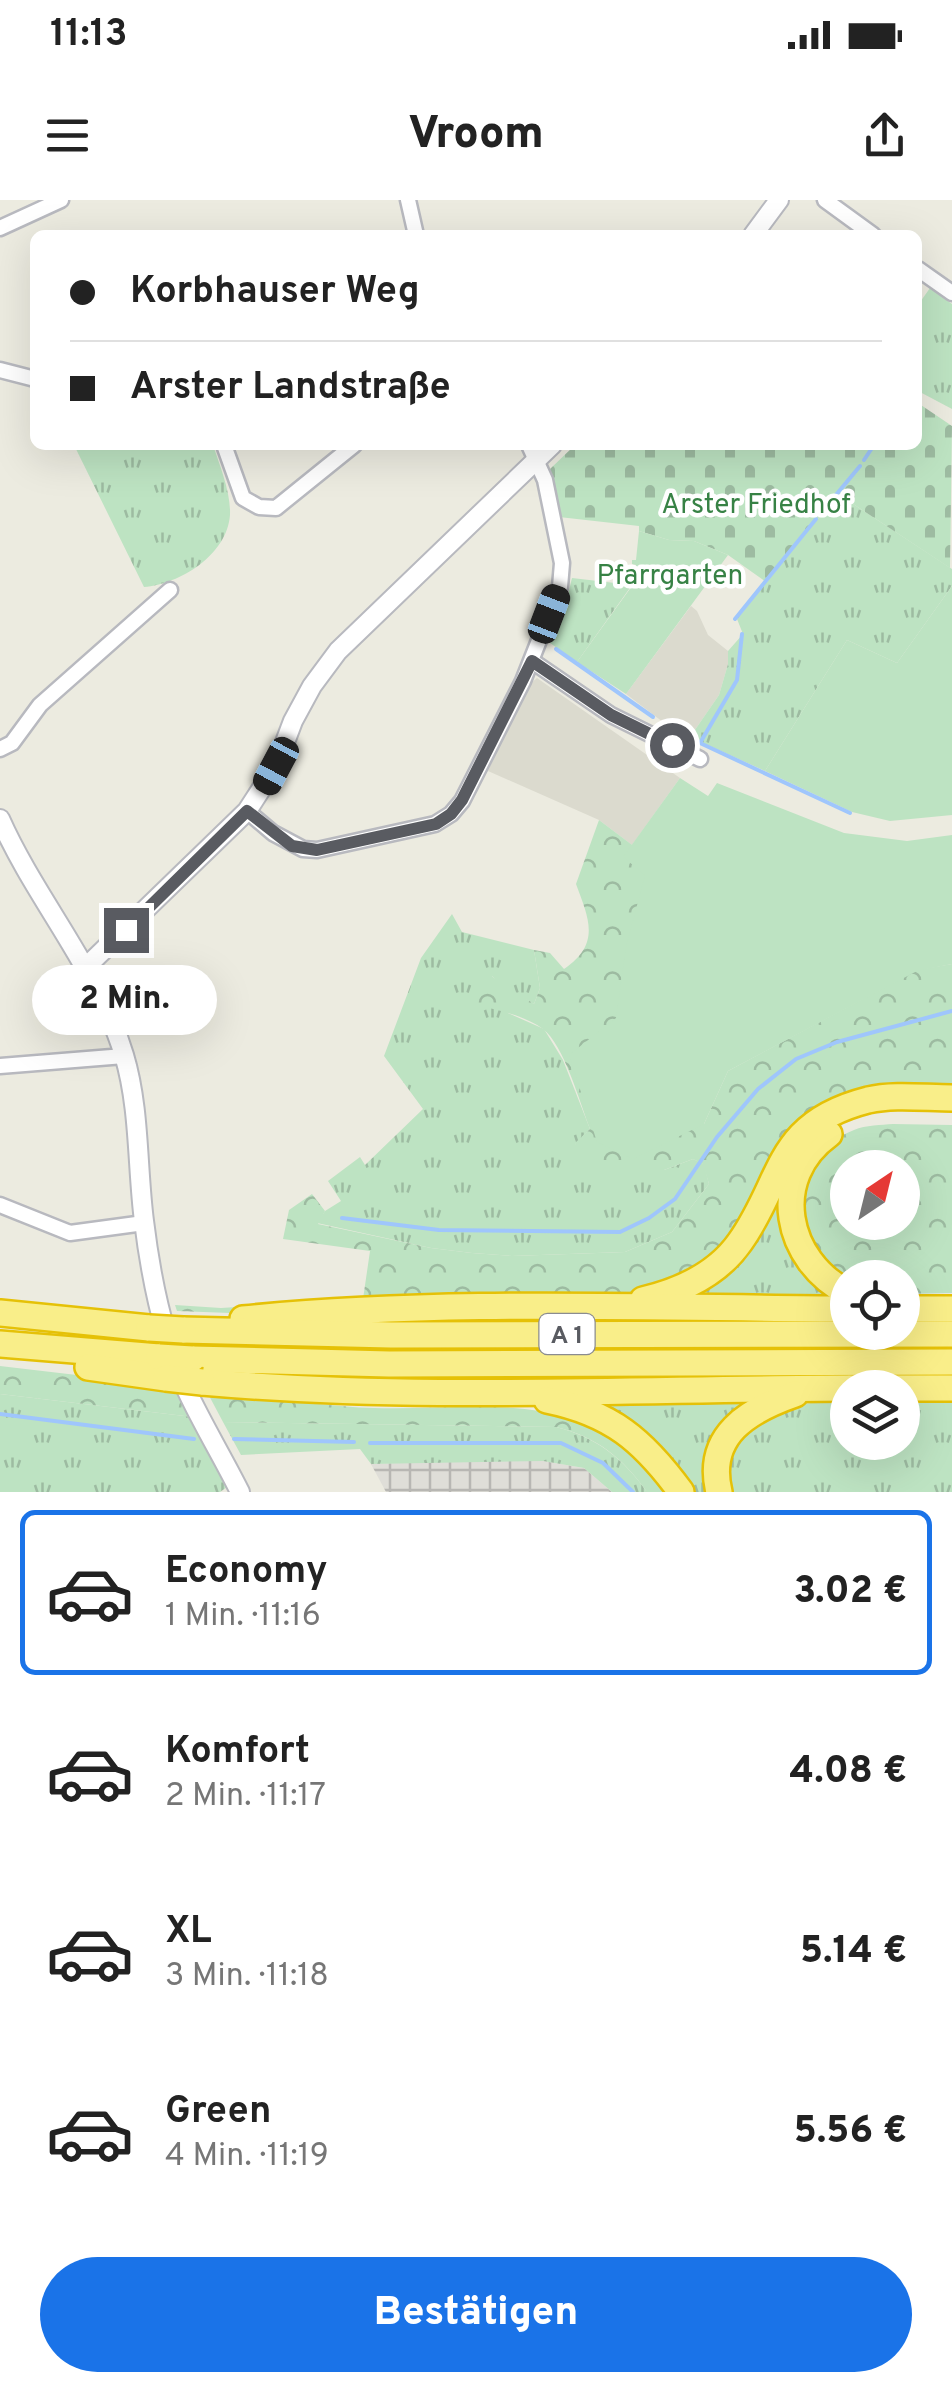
<!DOCTYPE html>
<html lang="de">
<meta charset="utf-8">
<style>
:root{--surface:#fff;--page:#f2f2f2;--text:#222;--muted:#767676;--line:#e0e0e0;--accent:#1a73e8}
body{margin:0;font-family:Overpass,sans-serif;background:var(--page);color:var(--text);height:100vh;display:flex;flex-direction:column;font-size:38px;white-space:nowrap}
*{box-sizing:border-box;margin:0}
p{font-size:32px;color:var(--muted)}
.icon{flex:none;width:55px;height:55px;fill:none;stroke:currentColor;stroke-width:2;stroke-linecap:round;stroke-linejoin:round}
.map{position:relative;height:1292px;overflow:hidden}
.drawer{display:flex;flex-direction:column;background:var(--surface);flex:1}
.drawer>*{flex:none}
.top-card{position:absolute;left:30px;top:30px;width:892px;height:220px;border-radius:15px;box-shadow:0 10px 40px #0002;display:grid;align-content:center;height:220px;padding:0 40px;background:var(--surface)}
.needle{width:65px;rotate:35deg}
.controls{position:absolute;left:830px;top:950px;display:grid;gap:20px}
.controls a{display:grid;place-items:center;width:90px;height:90px;border-radius:50%;background:var(--surface);box-shadow:0 10px 40px #0002;font-size:50px}
.end{position:absolute;width:45px;height:45px;margin:-22px;border:12px solid #595b61;background:#fff;box-shadow:0 0 0 5px #fff}
.from{border-radius:50%}
.bubble{position:absolute;height:70px;border-radius:35px;background:var(--surface);box-shadow:0 10px 40px #0002;font-size:32px;font-weight:800;line-height:70px;text-align:center}
.car{position:absolute;width:30px;height:60px;margin:-30px -15px;border-radius:12px;box-shadow:0 0 8px 2px #0007;background:linear-gradient(#222 24%,#8ab4d8 0 40%,#222 0 76%,#8ab4d8 0 86%,#222 0)}
.top-card b{display:flex;align-items:center;gap:35px;height:95px;font-size:38px}
.top-card b+b{border-top:2px solid var(--line)}
.top-card i{width:25px;height:25px;background:var(--text)}
ul{padding:18px 0 0;list-style:none}
li{display:flex;align-items:center;gap:30px;height:165px;margin:0 20px 15px;padding:0 20px;border:5px solid transparent;border-radius:15px}
li div{flex:1}
li b{display:block;font-size:38px}
li em{font-style:normal;font-weight:800}
li.active{border-color:var(--accent)}
li>.icon{width:90px;height:90px;stroke-width:1.5}
.cta{display:flex;gap:20px;margin-top:auto;padding:20px 40px}
.cta a{flex:1;height:115px;border-radius:60px;background:var(--accent);color:#fff;font-size:40px;font-weight:800;line-height:115px;text-align:center}
.status{display:flex;justify-content:space-between;align-items:center;height:70px;padding:0 50px;background:var(--surface);direction:ltr}
.status svg{height:28px;fill:currentColor}
header{display:flex;justify-content:space-between;align-items:center;height:130px;padding:0 40px;background:var(--surface);font-size:45px;font-weight:800}
.map>svg:first-child{display:block}
.industrial{fill:url(#industrial-grid)}
.education{fill:#dbdace}
.grass{fill:url(#grass-tufts)}
.forest{fill:url(#forest-crowns);fill-rule:evenodd}
.cemetery{fill:url(#cemetery-stones)}
.garden{fill:#bde3c2}
.lines{fill:none;stroke-linecap:round;stroke-linejoin:round}
.stream{stroke:#9fc6fc;stroke-width:4}
.minor-casing{stroke:#b8b9bf;stroke-width:19}
.tertiary-casing{stroke:#b8b9bf;stroke-width:22}
.motorway-casing{stroke:#e5c107;stroke-width:30}
.minor{stroke:#fff;stroke-width:14}
.tertiary{stroke:#fff;stroke-width:18}
.motorway{stroke:#f9ee89;stroke-width:25}
.motorway-bridge-casing{stroke:#e5c107;stroke-width:30;stroke-linecap:butt}
.motorway-bridge{stroke:#f9ee89;stroke-width:25}
.route{stroke:#595b61;stroke-width:12}
.labels{text-anchor:middle;stroke-width:9;stroke-linejoin:round;paint-order:stroke}
.shield{fill:#fff;stroke:#8b8c90;stroke-width:2.5}
.shield-label{font-size:25px;font-weight:bold;fill:#595b61}
.park-label{font-size:28px;fill:#378245;stroke:#fff}
</style>
<div class="status"><b>11:13</b><svg viewBox="0 0 49 12"><path d="M0 12V9h3v3zM5 12V6h3v6zM10 12V3h3v9zM15 12V0h3v12zM26 1h20v11H26zM47 4h2v5h-2z"/></svg></div>
<header><svg class="icon" aria-label="menu" viewBox="0 0 24 24"><path d="M4 6h16M4 12h16M4 18h16"/></svg>Vroom<svg class="icon" aria-label="share" viewBox="0 0 24 24"><path d="M12 15V3M7 8l5-5 5 5M5 13v7h14v-7"/></svg></header>
<div class="map">
<svg width="952" height="1292" viewBox="0 0 952 1292">
<defs>
<pattern id="industrial-grid" width="8" height="8" patternUnits="userSpaceOnUse" patternTransform="scale(2.5)"><rect width="8" height="8" fill="#dfded8"/><path d="M0 4h8M4 0v8" fill="none" stroke="#b8b7b3"/></pattern>
<pattern id="grass-tufts" width="24" height="20" patternUnits="userSpaceOnUse" patternTransform="scale(2.5)"><rect width="24" height="20" fill="#bde3c2"/><path d="M3 7l-1-3M5 7V3M7 7l1-3M15 17l-1-3M17 17v-4M19 17l1-3" fill="none" stroke="#9dbba1"/></pattern>
<pattern id="forest-crowns" width="20" height="18" patternUnits="userSpaceOnUse" patternTransform="scale(2.5)"><rect width="20" height="18" fill="#bde3c2"/><path d="M2 6a3 3 0 1 1 6 0M12 15a3 3 0 1 1 6 0" fill="none" stroke="#9dbba1"/></pattern>
<pattern id="cemetery-stones" width="16" height="16" patternUnits="userSpaceOnUse" patternTransform="scale(2.5)"><rect width="16" height="16" fill="#bde3c2"/><path d="M2 7V4a2 2 0 0 1 4 0v3zM10 15v-3a2 2 0 0 1 4 0v3z" fill="#9dbba1"/></pattern>
</defs>
<rect width="100%" height="100%" fill="#ecebe0"/>
<path class="industrial" d="M 470,1260 L 543,1261 L 584,1268 L 612,1292 L 386,1292 L 371,1264 Z"/>
<g class="education">
<path d="M 691,406 L 697,411 L 708,435 L 728,451 L 728,464 L 719,495 L 690,537 L 663,522 L 626,494 Z"/>
<path d="M 537,478 L 680,578 L 632,645 L 599,620 L 488,571 L 525,488 Z"/>
</g>
<g class="grass">
<path d="M 930,88 L 952,104 L 952,209 L 918,191 L 918,105 Z"/>
<path d="M 74,245 L 213,245 C 220,266 231,293 230,315 C 227,355 180,384 144,387 Z"/>
<path d="M 838,294 L 952,369 L 952,386 L 897,463 L 847,440 L 765,571 L 690,537 L 719,495 L 728,464 L 728,451 L 743,434 L 737,419 Z"/>
<path d="M 572,378 L 632,385 L 577,462 L 550,443 L 564,411 Z"/>
<path d="M 452,714 L 462,732 L 534,750 L 540,788 L 534,804 L 501,785 L 492,776 L 508,813 L 544,829 L 563,860 L 590,929 L 575,944 L 664,970 L 693,959 L 704,964 L 709,984 L 672,1032 L 625,1052 L 512,1056 L 472,1053 L 431,1048 L 317,1023 L 325,1011 L 341,1001 L 328,981 L 360,957 L 365,965 L 423,909 L 384,856 L 421,758 Z"/>
<path d="M 874,908 L 832,925 L 847,1098 L 678,1097 L 822,927 Z"/>
<path d="M 0,1194 L 193,1217 L 230,1285 L 220,1292 L 0,1292 Z"/>
<path d="M 765,1195 L 754,1204 L 713,1292 L 688,1292 L 578,1201 Z"/>
<path d="M 831,1201 L 847,1202 L 848,1242 L 902,1242 L 903,1202 L 952,1203 L 952,1292 L 726,1292 L 727,1256 L 737,1236 L 783,1206 Z"/>
<path d="M 223,1222 L 556,1227 C 596,1237 623,1258 647,1292 L 612,1292 L 584,1268 L 543,1261 L 371,1264 L 360,1249 L 241,1255 Z"/>
</g>
<g class="forest">
<path d="M 599,620 L 660,666 L 704,924 L 728,871 L 917,770 L 952,764 L 952,891 L 836,902 L 713,1060 L 657,1089 L 625,1094 L 230,1113 L 177,1111 L 175,1105 L 221,1108 L 363,1099 L 370,1051 L 283,1039 L 289,1010 L 312,994 L 325,1011 L 318,1024 L 431,1048 L 472,1053 L 512,1056 L 625,1052 L 672,1032 L 709,984 L 703,964 L 693,959 L 664,970 L 619,973 L 579,958 L 575,943 L 590,929 C 580,903 564,845 543,829 C 524,815 497,810 475,805 C 480,793 479,783 485,772 L 534,804 L 540,788 L 534,750 L 550,753 L 564,769 C 601,744 589,719 576,684 Z"/>
<path d="M 893,924 L 952,925 L 952,1093 L 903,1094 L 902,1078 L 848,1078 L 847,1081 C 791,1045 785,956 854,930 C 866,925 881,925 893,924 ZM 848,968 L 902,968 L 902,1022 L 848,1022 Z"/>
<path d="M 0,1166 L 179,1187 L 193,1217 L 0,1194 Z"/>
<path d="M 206,1190 C 261,1196 318,1206 374,1208 C 487,1211 593,1183 665,1292 L 647,1292 C 623,1258 597,1237 556,1227 L 223,1222 Z"/>
</g>
<path class="cemetery" d="M 918,203 L 952,226 L 950,368 L 838,294 L 766,382 L 728,355 L 694,341 L 669,340 L 639,331 L 639,326 L 559,317 L 550,269 L 575,245 L 918,245 Z"/>
<g class="garden">
<path d="M 639,331 L 669,340 L 694,341 L 728,355 L 626,494 L 577,462 L 632,386 L 630,380 L 635,380 L 636,365 L 632,364 L 632,360 L 636,360 Z"/>
<path d="M 952,386 L 952,615 L 890,621 L 852,612 L 765,571 L 847,440 L 897,463 Z"/>
<path d="M 680,578 L 708,596 L 717,583 L 844,633 L 907,641 L 952,635 L 952,764 L 917,771 L 728,871 L 704,924 L 633,959 L 597,942 L 569,855 L 616,818 L 626,747 L 645,675 L 623,657 Z"/>
</g>
<g class="lines">
<g class="stream">
<path d="M 864,260 L 874,245"/>
<path d="M 821,313 L 860,266"/>
<path d="M 735,419 L 816,319"/>
<path d="M 742,434 L 737,480 L 700,543 L 850,613"/>
<path d="M 556,449 L 653,517"/>
<path d="M 662,523 L 689,537"/>
<path d="M 342,1018 L 439,1030 L 620,1032 L 649,1018 L 675,999 L 717,937 L 758,889 L 796,859 L 837,842 L 952,811"/>
<path d="M 0,1214 L 194,1239"/>
<path d="M 234,1239 L 354,1242"/>
<path d="M 370,1243 L 561,1243 L 603,1263 L 633,1292"/>
</g>
<defs>
<g id="minor">
<path d="M 408,0 L 416,35"/>
<path d="M 825,0 L 873,35"/>
<path d="M 0,28 L 61,0"/>
<path d="M 918,69 L 952,93"/>
<path d="M 0,170 L 35,179"/>
<path d="M 224,245 L 243,298 L 259,307 L 276,308 L 354,245"/>
<path d="M 532,461 L 611,515 L 700,559"/>
<path d="M 0,549 L 12,543 L 40,505 L 170,390"/>
<path d="M 247,611 L 273,633 L 303,649 L 317,650 L 435,624 L 451,614 L 462,601 L 523,481 L 560,387 L 562,363 L 545,280 L 529,245"/>
<path d="M 0,866 L 124,856"/>
<path d="M 0,1005 L 70,1033 L 144,1023"/>
</g>
<g id="tertiary">
<path d="M 753,35 L 779,0"/>
<path d="M 0,619 C 36,700 98,769 124,855 C 140,908 137,967 144,1021 C 151,1079 163,1138 187,1191 C 203,1225 223,1258 240,1292"/>
<path d="M 85,768 L 247,611 L 276,566 L 293,521 L 312,486 L 338,451 L 552,245"/>
</g>
<g id="motorway">
<path d="M 829,934 C 768,978 785,1061 848,1093"/>
<path d="M 643,1100 C 681,1091 717,1075 740,1042 C 785,979 774,924 868,900 C 894,894 925,898 952,898"/>
<path d="M 902,1109 L 952,1109"/>
<path d="M 0,1113 L 149,1128"/>
<path d="M 243,1119 C 443,1099 647,1108 848,1109"/>
<path d="M 183,1130 L 391,1135 L 952,1134"/>
<path d="M 0,1144 L 159,1157"/>
<path d="M 192,1159 L 389,1164 L 952,1162"/>
<path d="M 88,1167 L 166,1178"/>
<path d="M 202,1182 C 416,1201 633,1189 848,1188"/>
<path d="M 851,1188 L 952,1188"/>
<path d="M 547,1200 C 611,1213 643,1240 681,1292"/>
<path d="M 719,1292 C 705,1235 749,1210 795,1194"/>
</g>
</defs>
<use href="#minor" class="minor-casing"/>
<use href="#tertiary" class="tertiary-casing"/>
<use href="#motorway" class="motorway-casing"/>
<use href="#minor" class="minor"/>
<use href="#tertiary" class="tertiary"/>
<use href="#motorway" class="motorway"/>
<defs>
<g id="motorway-bridge">
<path d="M 149,1128 L 183,1130"/>
<path d="M 159,1157 L 192,1159"/>
<path d="M 166,1178 L 202,1182"/>
</g>
</defs>
<use href="#motorway-bridge" class="motorway-bridge-casing"/>
<use href="#motorway-bridge" class="motorway-bridge"/>
</g>
<g class="lines">
<path class="route" d="M 126,730 L 247,611 L 292,646 L 317,650 L 436,624 L 451,614 L 462,600 L 532,461 L 611,515 L 672,545"/>
</g>
<g class="labels">
<rect class="shield" x="539.5" y="1114" width="55" height="40" rx="8"/>
<g class="shield-label">
<text x="567" y="1143">A 1</text>
</g>
<g class="park-label">
<text x="756" y="313">Arster Friedhof</text>
<text x="670" y="384">Pfarrgarten</text>
</g>
</g>
</svg>
<div class="controls">
<a><svg class="needle" viewBox="-14 -14 28 28"><path d="M0-13l5 13h-10z" fill="#e53935"/><path d="M0 13l5-13h-10z" fill="#767676"/></svg></a>
<a><svg class="icon" aria-label="locate" viewBox="0 0 24 24"><circle cx="12" cy="12" r="6"/><path d="M12 2v4M12 18v4M2 12h4M18 12h4"/></svg></a>
<a><svg class="icon" aria-label="layers" viewBox="0 0 24 24"><path d="M12 4l9 5-9 5-9-5zM3 14l9 5 9-5"/></svg></a>
</div>
<i class="end from" style="left:672px;top:545px"></i>
<i class="end" style="left:126px;top:730px"></i>
<div class="bubble" style="left:32px;top:765px;width:185px">2 Min.</div>
<i class="car" style="left:549px;top:414px;rotate:21deg"></i>
<i class="car" style="left:276px;top:566px;rotate:208deg"></i>
<div class="top-card">
<b><i class="from"></i>Korbhauser Weg</b>
<b><i></i>Arster Landstraße</b>
</div>
</div>
<section class="drawer">
<ul>
<li class="active"><svg class="icon" aria-label="car" viewBox="0 0 24 24"><path d="M5 17H2v-5l4-1 3-4h7l3 4 3 1v5h-3M9 17h6M6 11h13"/><circle cx="7" cy="17" r="2"/><circle cx="17" cy="17" r="2"/></svg><div><b>Economy</b><p>1 Min. · 11:16</p></div><em>3.02 €</em></li>
<li><svg class="icon" aria-label="car" viewBox="0 0 24 24"><path d="M5 17H2v-5l4-1 3-4h7l3 4 3 1v5h-3M9 17h6M6 11h13"/><circle cx="7" cy="17" r="2"/><circle cx="17" cy="17" r="2"/></svg><div><b>Komfort</b><p>2 Min. · 11:17</p></div><em>4.08 €</em></li>
<li><svg class="icon" aria-label="car" viewBox="0 0 24 24"><path d="M5 17H2v-5l4-1 3-4h7l3 4 3 1v5h-3M9 17h6M6 11h13"/><circle cx="7" cy="17" r="2"/><circle cx="17" cy="17" r="2"/></svg><div><b>XL</b><p>3 Min. · 11:18</p></div><em>5.14 €</em></li>
<li><svg class="icon" aria-label="car" viewBox="0 0 24 24"><path d="M5 17H2v-5l4-1 3-4h7l3 4 3 1v5h-3M9 17h6M6 11h13"/><circle cx="7" cy="17" r="2"/><circle cx="17" cy="17" r="2"/></svg><div><b>Green</b><p>4 Min. · 11:19</p></div><em>5.56 €</em></li>
</ul>
<div class="cta"><a>Bestätigen</a></div>
</section>
